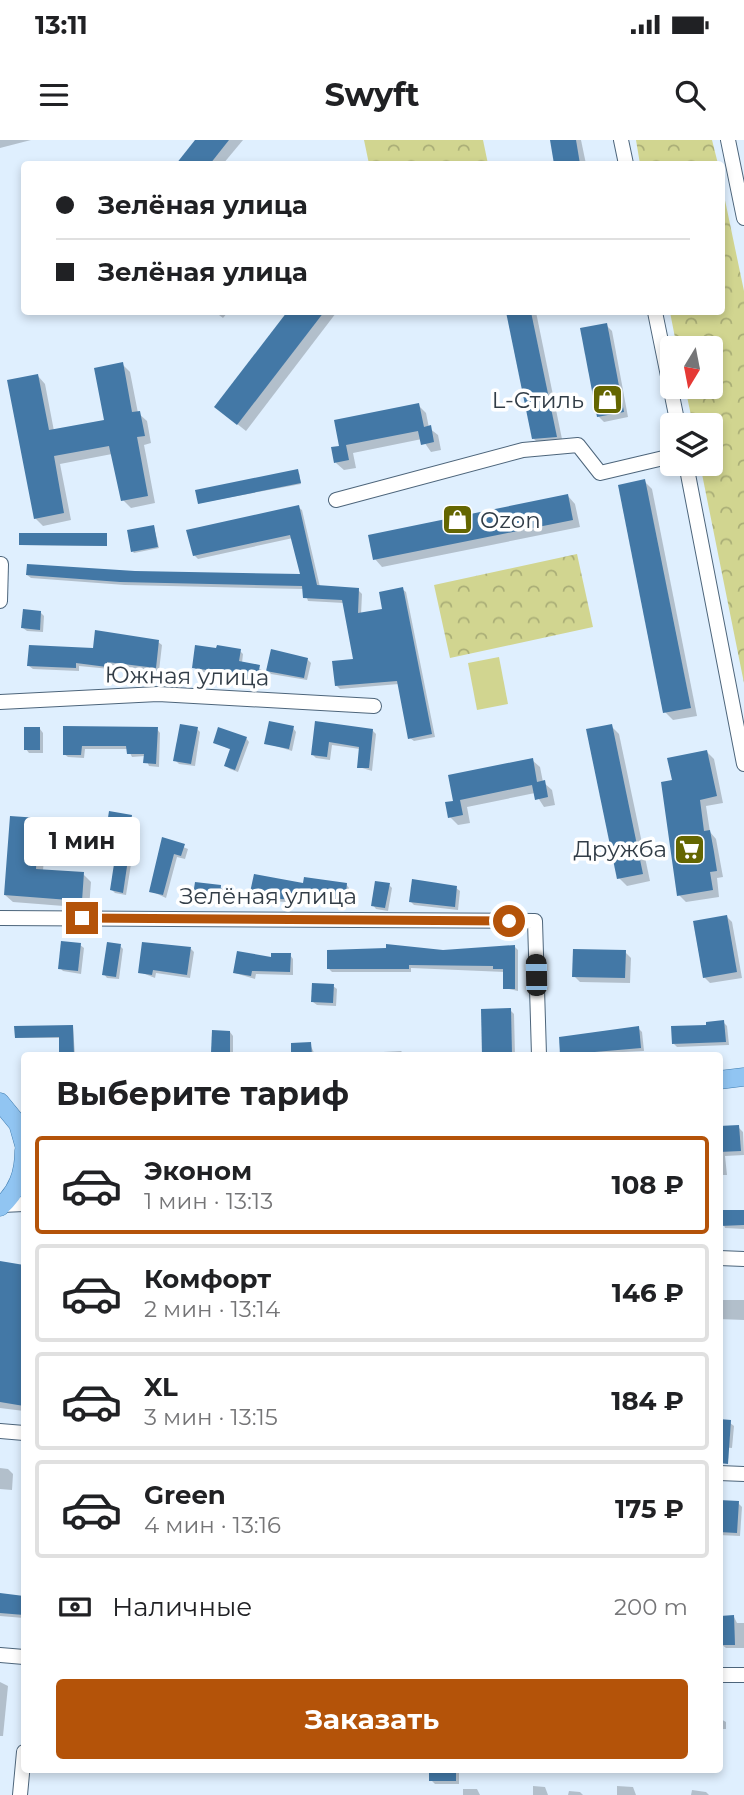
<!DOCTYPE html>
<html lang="ru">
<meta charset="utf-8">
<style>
:root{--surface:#fff;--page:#f6f6f6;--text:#202124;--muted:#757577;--line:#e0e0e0;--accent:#b45309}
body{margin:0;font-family:Montserrat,sans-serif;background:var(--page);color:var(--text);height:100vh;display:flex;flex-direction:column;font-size:26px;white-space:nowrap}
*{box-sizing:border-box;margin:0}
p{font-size:23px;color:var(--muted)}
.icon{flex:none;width:38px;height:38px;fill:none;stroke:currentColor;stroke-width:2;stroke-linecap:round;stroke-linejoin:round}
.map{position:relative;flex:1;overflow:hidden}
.side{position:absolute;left:21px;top:912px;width:702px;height:721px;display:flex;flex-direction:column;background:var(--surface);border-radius:7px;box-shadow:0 4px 10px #0003}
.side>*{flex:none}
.hud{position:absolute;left:21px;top:21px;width:704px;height:154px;border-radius:7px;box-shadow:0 4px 10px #0003;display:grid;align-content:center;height:154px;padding:0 35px;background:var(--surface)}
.needle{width:46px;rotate:190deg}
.controls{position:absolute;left:660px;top:196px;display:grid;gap:14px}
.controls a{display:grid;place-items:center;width:63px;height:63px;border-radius:7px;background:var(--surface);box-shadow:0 4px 10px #0003;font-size:35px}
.end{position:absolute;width:32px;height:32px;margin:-16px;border:9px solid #b45309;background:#fff;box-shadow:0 0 0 4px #fff}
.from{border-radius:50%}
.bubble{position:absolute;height:49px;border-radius:7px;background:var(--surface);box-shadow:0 4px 10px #0003;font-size:23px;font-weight:700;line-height:49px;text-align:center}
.car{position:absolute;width:21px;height:42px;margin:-21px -10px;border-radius:9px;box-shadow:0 0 5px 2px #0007;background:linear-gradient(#222 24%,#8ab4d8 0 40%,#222 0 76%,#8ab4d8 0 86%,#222 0)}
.hud b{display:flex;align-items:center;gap:24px;height:66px;font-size:26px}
.hud b+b{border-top:2px solid var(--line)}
.hud i{width:18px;height:18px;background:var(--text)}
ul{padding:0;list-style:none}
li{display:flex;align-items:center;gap:21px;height:98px;margin:0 14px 10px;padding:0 21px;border:4px solid var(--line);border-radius:7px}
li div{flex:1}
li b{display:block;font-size:26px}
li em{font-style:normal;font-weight:700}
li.active{border-color:var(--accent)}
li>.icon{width:63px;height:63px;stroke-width:1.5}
h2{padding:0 35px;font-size:32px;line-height:84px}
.pay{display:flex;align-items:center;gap:18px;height:77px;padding:0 35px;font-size:26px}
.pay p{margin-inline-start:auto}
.button{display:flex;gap:14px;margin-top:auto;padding:14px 35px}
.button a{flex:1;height:80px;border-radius:7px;background:var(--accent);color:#fff;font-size:28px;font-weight:700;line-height:80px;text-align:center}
.status{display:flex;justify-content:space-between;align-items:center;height:49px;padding:0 35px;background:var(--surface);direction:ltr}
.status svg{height:19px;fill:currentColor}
header{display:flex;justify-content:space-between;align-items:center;height:91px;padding:0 35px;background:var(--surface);font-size:32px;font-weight:700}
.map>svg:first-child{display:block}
.forest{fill:url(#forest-crowns)}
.garden{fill:#d1d590}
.shadow{fill:#0003}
.building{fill:#4378a6}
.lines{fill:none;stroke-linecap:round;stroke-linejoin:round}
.minor-casing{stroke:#4d657b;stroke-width:16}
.major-casing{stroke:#407db0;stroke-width:19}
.minor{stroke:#fff;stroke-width:14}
.major{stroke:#91c5f2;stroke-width:18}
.route{stroke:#b45309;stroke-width:9}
.labels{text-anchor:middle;stroke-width:7;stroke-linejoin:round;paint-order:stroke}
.poi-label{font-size:23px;fill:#323d47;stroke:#fff;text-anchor:end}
.street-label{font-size:23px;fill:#323d47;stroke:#fff}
</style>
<div class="status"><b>13:11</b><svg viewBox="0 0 49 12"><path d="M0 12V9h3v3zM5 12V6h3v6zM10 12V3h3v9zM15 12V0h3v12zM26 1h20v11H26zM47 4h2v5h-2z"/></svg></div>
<header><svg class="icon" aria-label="menu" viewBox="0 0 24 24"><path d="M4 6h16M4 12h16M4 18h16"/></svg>Swyft<svg class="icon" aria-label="search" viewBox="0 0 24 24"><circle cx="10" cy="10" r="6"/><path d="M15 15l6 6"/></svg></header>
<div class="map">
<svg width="744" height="1655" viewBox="0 0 744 1655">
<defs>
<pattern id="forest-crowns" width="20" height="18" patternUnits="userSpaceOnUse" patternTransform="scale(1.75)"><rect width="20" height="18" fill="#d1d590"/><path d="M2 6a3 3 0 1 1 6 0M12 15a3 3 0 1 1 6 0" fill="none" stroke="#aaae77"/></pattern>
</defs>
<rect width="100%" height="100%" fill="#dfeffe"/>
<g class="forest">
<path d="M 364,0 L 483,0 L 488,24 L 369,24 Z"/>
<path d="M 636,0 L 712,0 L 718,24 L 640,24 Z"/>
<path d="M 721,41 L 744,151 L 744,543 L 700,324 L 710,324 L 710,285 L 693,285 L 685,247 L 710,247 L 710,208 L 677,208 L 670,172 L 721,172 Z"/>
<path d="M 577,414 L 593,487 L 450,518 L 434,445 Z"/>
</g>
<path class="garden" d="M 499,517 L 508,564 L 477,570 L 468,523 Z"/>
<g class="shadow">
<path d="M 0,0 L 31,0 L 0,8 Z"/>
<path d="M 197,0 L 243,0 L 223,24 L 178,24 Z"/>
<path d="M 551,0 L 581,0 L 586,24 L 556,24 Z"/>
<path d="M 215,172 L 228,172 L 223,178 Z"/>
<path d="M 290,172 L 336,173 L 246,291 L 216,267 Z"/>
<path d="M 508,172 L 536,172 L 563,304 L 542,307 L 534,299 Z"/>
<path d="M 606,185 L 612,191 L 628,277 L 604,282 L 598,276 Z"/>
<path d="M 122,224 L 130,232 L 138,273 L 147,281 L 151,303 L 144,305 L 155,363 L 131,368 L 123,360 L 112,314 L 60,324 L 71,380 L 43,386 L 35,378 L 38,236 L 45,244 L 54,291 L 106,281 Z"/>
<path d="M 418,265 L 426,273 L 429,288 L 438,295 L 441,310 L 431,312 L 422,299 L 353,313 L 356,328 L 344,330 L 336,323 L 341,307 Z"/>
<path d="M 299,333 L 301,344 L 200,363 Z"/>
<path d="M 644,341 L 652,349 L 697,576 L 673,580 L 665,572 Z"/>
<path d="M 568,356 L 575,364 L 580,387 L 382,427 L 375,419 Z"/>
<path d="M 298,367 L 302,370 L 320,447 L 358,450 L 362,454 L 361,475 L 384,470 L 402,449 L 406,452 L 435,597 L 414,601 L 410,598 L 399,544 L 340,549 L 336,545 L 355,521 L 344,463 L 308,461 L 304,449 L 125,445 L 31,438 L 27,435 L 302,435 L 293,398 L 198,419 L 194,415 Z"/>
<path d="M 154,387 L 159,408 L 134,413 L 133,412 Z"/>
<path d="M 106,395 L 107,406 L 21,405 Z"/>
<path d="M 40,472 L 44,476 L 43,492 L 27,491 L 23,488 Z"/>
<path d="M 158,502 L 162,505 L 159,531 L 110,525 L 110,529 L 79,526 L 79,531 L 33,529 L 29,526 L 95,510 Z"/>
<path d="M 240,511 L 243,514 L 242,523 L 262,530 L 260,543 L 249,541 L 246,537 L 197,531 L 194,527 Z"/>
<path d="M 307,519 L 311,523 L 307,540 L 271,534 L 268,530 Z"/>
<path d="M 317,583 L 372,590 L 376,594 L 372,631 L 359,627 L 360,609 L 332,605 L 330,620 L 316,618 L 313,615 Z"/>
<path d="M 611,586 L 619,594 L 650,741 L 627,746 L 619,738 Z"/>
<path d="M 65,588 L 157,589 L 160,593 L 159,627 L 149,626 L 145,616 L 132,617 L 128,609 L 85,609 L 84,618 L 68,617 L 64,614 Z"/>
<path d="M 293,588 L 296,592 L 292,611 L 266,603 Z"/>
<path d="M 40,589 L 43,593 L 43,613 L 29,613 L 26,609 Z"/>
<path d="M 197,589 L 200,592 L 195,626 L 179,624 L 175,620 Z"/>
<path d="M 246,598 L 249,602 L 238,632 L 230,629 L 226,626 L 231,610 L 215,602 Z"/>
<path d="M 707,612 L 714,619 L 723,663 L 706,666 L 710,692 L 716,699 L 723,737 L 717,738 L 719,757 L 686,762 L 679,755 L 674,641 Z"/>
<path d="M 532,620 L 540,627 L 543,642 L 552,650 L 555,665 L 544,667 L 535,653 L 467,667 L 470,683 L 458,685 L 450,677 L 455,662 Z"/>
<path d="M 131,677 L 135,680 L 131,703 L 107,696 Z"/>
<path d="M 39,680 L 46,688 L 43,731 L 83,734 L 91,742 L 89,768 L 13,762 L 5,755 Z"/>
<path d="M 164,699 L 188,709 L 185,719 L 177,717 L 166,758 L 151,751 Z"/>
<path d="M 128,714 L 132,718 L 126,755 L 115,753 L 112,750 Z"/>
<path d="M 346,744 L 349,748 L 347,766 L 255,760 L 251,757 L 305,745 Z"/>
<path d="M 389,745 L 392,748 L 388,771 L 376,769 L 373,765 Z"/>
<path d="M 220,747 L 224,750 L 223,761 L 199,758 L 195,754 Z"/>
<path d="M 456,748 L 460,751 L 458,770 L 414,765 L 411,762 Z"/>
<path d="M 727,777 L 732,782 L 742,838 L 710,843 L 704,837 Z"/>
<path d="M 80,805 L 84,808 L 81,834 L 63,831 L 60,828 Z"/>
<path d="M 120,806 L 123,809 L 119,839 L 107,838 L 104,834 Z"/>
<path d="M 515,807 L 518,810 L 518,851 L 504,848 L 505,832 L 411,828 L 411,832 L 332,832 L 328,828 L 443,812 Z"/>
<path d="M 191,809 L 194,812 L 190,838 L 156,833 L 155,838 L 140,832 Z"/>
<path d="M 625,812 L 631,818 L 630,843 L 580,842 L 574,836 Z"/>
<path d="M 290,815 L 293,819 L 293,835 L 256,834 L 255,839 L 235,833 Z"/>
<path d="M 333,846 L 337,849 L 336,866 L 317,865 L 313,862 Z"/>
<path d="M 510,870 L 514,874 L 515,915 L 484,915 L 483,871 Z"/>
<path d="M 723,882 L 727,886 L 729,905 L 677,907 L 674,904 Z"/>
<path d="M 73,887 L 75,915 L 61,915 L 61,898 L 16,898 Z"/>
<path d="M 638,888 L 642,892 L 644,911 L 561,915 L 560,899 Z"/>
<path d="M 230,892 L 233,896 L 233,915 L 216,915 L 213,913 Z"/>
<path d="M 310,904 L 315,915 L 293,915 L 293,905 Z"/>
<path d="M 401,911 L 405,915 L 383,915 L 383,912 Z"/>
<path d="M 719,972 L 723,988 L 738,987 L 743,992 L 744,1015 L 725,1016 L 727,1035 L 719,1035 Z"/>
<path d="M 719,1072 L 744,1072 L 744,1089 L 725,1088 Z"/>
<path d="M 0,1123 L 24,1126 L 24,1271 L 0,1268 Z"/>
<path d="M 719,1160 L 744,1160 L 744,1180 L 719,1179 L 719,1184 Z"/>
<path d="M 730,1283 L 734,1286 L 732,1308 L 721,1307 Z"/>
<path d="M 0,1328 L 8,1329 L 13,1334 L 12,1350 L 0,1349 Z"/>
<path d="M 719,1362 L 738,1363 L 742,1367 L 740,1396 L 719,1395 Z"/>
<path d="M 24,1440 L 24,1478 L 0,1476 L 0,1455 L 23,1457 Z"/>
<path d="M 734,1477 L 737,1483 L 744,1483 L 744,1508 L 726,1508 L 722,1505 Z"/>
<path d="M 0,1542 L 8,1546 L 3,1596 L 0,1596 Z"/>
<path d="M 719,1578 L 726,1582 L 726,1589 L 719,1589 Z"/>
<path d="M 431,1629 L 459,1629 L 459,1644 L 435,1644 L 431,1640 Z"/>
<path d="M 533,1646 L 545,1647 L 548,1655 L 533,1655 Z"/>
<path d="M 617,1646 L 633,1647 L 636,1655 L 617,1655 Z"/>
<path d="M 463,1649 L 477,1649 L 480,1655 L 463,1655 Z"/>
<path d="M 692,1650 L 706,1652 L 709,1655 L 691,1655 Z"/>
<path d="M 569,1651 L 580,1652 L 583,1655 L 568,1655 Z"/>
</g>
<g class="building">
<path d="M 195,0 L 229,0 L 210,24 L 176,24 Z"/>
<path d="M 550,0 L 576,0 L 580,24 L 554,24 Z"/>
<path d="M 287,172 L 324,172 L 237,285 L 214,267 Z"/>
<path d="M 506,172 L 531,172 L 557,297 L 532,299 Z"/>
<path d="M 607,183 L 624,272 L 597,277 L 580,188 Z"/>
<path d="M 123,222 L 132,272 L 140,271 L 145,296 L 137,297 L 148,356 L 121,361 L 109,306 L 54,316 L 64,373 L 34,379 L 7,240 L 38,234 L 49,290 L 104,280 L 94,228 Z"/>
<path d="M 419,263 L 424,287 L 431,285 L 434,302 L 421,305 L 418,291 L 346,305 L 349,320 L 334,323 L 331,307 L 339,306 L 334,280 Z"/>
<path d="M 298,329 L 301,343 L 198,364 L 195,350 Z"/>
<path d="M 645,339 L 691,568 L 663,573 L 618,345 Z"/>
<path d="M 568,354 L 573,380 L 373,420 L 368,395 Z"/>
<path d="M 299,365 L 317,445 L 359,448 L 358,473 L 382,469 L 379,452 L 403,447 L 432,594 L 408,599 L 397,541 L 335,546 L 332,521 L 353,519 L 342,460 L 303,458 L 302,446 L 120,442 L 26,435 L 27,424 L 135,431 L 300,434 L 290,395 L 193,416 L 186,390 Z"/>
<path d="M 154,385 L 158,407 L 131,412 L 127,390 Z"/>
<path d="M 19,393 L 107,393 L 107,406 L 19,405 Z"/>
<path d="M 23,469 L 41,471 L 40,490 L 21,488 Z"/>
<path d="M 95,490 L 159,500 L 156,528 L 107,522 L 107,527 L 76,523 L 76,528 L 27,526 L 29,505 L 93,508 Z"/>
<path d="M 195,505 L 216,508 L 217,505 L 241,509 L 239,521 L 260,525 L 257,541 L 244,539 L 245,535 L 192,528 Z"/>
<path d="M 271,509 L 308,518 L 304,538 L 266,531 Z"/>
<path d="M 269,581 L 294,586 L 289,609 L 264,604 Z"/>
<path d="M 315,581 L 373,589 L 369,628 L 357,628 L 359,607 L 329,602 L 327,617 L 311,615 Z"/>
<path d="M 180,584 L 198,587 L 191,624 L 173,621 Z"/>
<path d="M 612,584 L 643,734 L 617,739 L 586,589 Z"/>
<path d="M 63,586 L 158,587 L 156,624 L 143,623 L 144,614 L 127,614 L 126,606 L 82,606 L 81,615 L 63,615 Z"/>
<rect x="24" y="587" width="16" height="23"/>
<path d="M 218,587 L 247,597 L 235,630 L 224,626 L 230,609 L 213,603 Z"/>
<path d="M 707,610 L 717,656 L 700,660 L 704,691 L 710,690 L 714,712 L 717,731 L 710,732 L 713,750 L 677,756 L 661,642 L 672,640 L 667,618 Z"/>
<path d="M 533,618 L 537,642 L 545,640 L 548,657 L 535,660 L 532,645 L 460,660 L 463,675 L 448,678 L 445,662 L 453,661 L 448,635 Z"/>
<path d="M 109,671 L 132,675 L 128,701 L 105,697 Z"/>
<path d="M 10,676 L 39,678 L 36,729 L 84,732 L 82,761 L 4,755 Z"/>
<path d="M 162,697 L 185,704 L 181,716 L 174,714 L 163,755 L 149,752 Z"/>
<path d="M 116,711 L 129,713 L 123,753 L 110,750 Z"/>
<path d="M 254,734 L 303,743 L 304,737 L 347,743 L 345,763 L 249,757 Z"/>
<path d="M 412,739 L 457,746 L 455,767 L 409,762 Z"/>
<path d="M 375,741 L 390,743 L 385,768 L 371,766 Z"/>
<path d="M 195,742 L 221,745 L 220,758 L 193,755 Z"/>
<path d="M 727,775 L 737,832 L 703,838 L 693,781 Z"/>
<path d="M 61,801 L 81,803 L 78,831 L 58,829 Z"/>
<path d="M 107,802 L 121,804 L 116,837 L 102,835 Z"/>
<path d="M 142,802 L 191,807 L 187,835 L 153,830 L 152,835 L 138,833 Z"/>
<path d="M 386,804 L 443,810 L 515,805 L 515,849 L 503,849 L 503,829 L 493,829 L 493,826 L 409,825 L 409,829 L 327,829 L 327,810 L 386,808 Z"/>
<path d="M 573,809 L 626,810 L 625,838 L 572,837 Z"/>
<path d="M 237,811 L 271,817 L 271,813 L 291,813 L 290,832 L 252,831 L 251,836 L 233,833 Z"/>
<path d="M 312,843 L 334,844 L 333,863 L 311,862 Z"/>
<path d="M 511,868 L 512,915 L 482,915 L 481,869 Z"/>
<path d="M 724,880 L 726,902 L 672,904 L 671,886 L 706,885 L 706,882 Z"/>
<path d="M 73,885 L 74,915 L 59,915 L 59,897 L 15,898 L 14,886 Z"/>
<path d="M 639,886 L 641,908 L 560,915 L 559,897 Z"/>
<path d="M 212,890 L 230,891 L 230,914 L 211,913 Z"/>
<path d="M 311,902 L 312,915 L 291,915 L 291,903 Z"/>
<path d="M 739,985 L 741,1011 L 719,1012 L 719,986 Z"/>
<path d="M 720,1070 L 744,1070 L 744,1085 L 720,1086 Z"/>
<path d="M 0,1121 L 24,1125 L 24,1266 L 0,1262 Z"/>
<path d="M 719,1279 L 731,1280 L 728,1324 L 719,1323 Z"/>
<path d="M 719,1360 L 739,1361 L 737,1393 L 719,1392 Z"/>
<path d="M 0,1453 L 24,1456 L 24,1475 L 0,1473 Z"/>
<path d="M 734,1475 L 735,1505 L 721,1505 L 720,1476 Z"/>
<rect x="429" y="1629" width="27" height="12"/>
</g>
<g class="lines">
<defs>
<g id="minor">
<path d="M 621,0 L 626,24"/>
<path d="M 728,0 L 744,78"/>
<path d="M 655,172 L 678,285"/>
<path d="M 686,324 L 744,624"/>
<path d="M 336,360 L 523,310 L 578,305 L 600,333 L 672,316"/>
<path d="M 0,461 L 1,424"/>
<path d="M 0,562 L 158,554 L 374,566"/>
<path d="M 0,778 L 535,781 L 539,915"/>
<path d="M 2,1065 L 24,1064"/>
<path d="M 719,1118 L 744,1119"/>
<path d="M 0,1291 L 24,1293"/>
<path d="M 719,1333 L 744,1334"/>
<path d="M 0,1515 L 24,1517"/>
<path d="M 719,1535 L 744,1535"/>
<path d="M 20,1655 L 24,1612"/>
</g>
<g id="major">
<path d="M 719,940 L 744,937"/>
<path d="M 0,962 L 18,984 L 24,1005"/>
<path d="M 0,1067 C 18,1051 24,1033 24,1010"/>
</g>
</defs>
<use href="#minor" class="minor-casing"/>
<use href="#major" class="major-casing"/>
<use href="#minor" class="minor"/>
<use href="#major" class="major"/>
</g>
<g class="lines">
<path class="route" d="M 82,778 L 509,781"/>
</g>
<defs>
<symbol id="shop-square" viewBox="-11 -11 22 22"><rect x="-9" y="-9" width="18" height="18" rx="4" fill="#646601" stroke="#fff"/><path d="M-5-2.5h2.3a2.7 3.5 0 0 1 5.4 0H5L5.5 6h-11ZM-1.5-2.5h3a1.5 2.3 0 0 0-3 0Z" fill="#fff"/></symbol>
<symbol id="supermarket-square" viewBox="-11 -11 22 22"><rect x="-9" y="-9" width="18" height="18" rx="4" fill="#646601" stroke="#fff"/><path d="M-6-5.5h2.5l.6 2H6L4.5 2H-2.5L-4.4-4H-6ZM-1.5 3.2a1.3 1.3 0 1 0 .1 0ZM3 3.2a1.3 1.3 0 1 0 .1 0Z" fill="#fff"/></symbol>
</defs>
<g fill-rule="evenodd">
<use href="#shop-square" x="590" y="242" width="35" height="35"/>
<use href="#shop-square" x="440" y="362" width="35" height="35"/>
<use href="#supermarket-square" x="672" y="692" width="35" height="35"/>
</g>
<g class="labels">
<g class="poi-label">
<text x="584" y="268">L-Стиль</text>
<text x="480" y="388" text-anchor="start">Ozon</text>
<text x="667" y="717">Дружба</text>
</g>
<g class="street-label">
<text transform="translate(187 536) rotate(1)" y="8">Южная улица</text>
<text x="268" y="764">Зелёная улица</text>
</g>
</g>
</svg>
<div class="controls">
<a><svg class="needle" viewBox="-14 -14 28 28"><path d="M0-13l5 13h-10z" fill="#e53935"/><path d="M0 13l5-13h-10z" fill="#757577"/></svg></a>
<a><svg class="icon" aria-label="layers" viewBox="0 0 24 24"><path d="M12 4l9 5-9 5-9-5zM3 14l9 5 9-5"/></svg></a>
</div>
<i class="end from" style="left:509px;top:781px"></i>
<i class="end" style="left:82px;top:778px"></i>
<div class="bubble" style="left:24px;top:677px;width:116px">1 мин</div>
<i class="car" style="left:536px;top:835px;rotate:359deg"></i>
<div class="hud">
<b><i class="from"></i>Зелёная улица</b>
<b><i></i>Зелёная улица</b>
</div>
<section class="side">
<h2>Выберите тариф</h2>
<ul>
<li class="active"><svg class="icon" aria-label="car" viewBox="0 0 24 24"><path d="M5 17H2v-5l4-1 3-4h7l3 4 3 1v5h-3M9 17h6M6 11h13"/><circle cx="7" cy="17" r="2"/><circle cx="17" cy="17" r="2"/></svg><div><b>Эконом</b><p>1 мин · 13:13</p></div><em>108 ₽</em></li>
<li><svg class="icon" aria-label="car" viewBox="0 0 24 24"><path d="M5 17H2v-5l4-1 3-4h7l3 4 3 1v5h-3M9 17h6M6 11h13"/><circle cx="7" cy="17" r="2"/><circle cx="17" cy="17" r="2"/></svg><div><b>Комфорт</b><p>2 мин · 13:14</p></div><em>146 ₽</em></li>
<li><svg class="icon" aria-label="car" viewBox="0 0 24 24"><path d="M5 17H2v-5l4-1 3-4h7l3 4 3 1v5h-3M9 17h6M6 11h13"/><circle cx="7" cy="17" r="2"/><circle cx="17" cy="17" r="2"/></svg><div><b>XL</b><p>3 мин · 13:15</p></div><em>184 ₽</em></li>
<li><svg class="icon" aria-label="car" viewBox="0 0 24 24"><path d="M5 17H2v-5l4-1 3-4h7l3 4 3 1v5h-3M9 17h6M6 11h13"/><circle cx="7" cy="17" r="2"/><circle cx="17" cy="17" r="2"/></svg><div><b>Green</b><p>4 мин · 13:16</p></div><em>175 ₽</em></li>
</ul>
<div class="pay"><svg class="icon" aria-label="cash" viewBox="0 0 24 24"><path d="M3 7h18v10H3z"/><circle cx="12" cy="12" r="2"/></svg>Наличные<p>200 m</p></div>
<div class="button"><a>Заказать</a></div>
</section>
</div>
